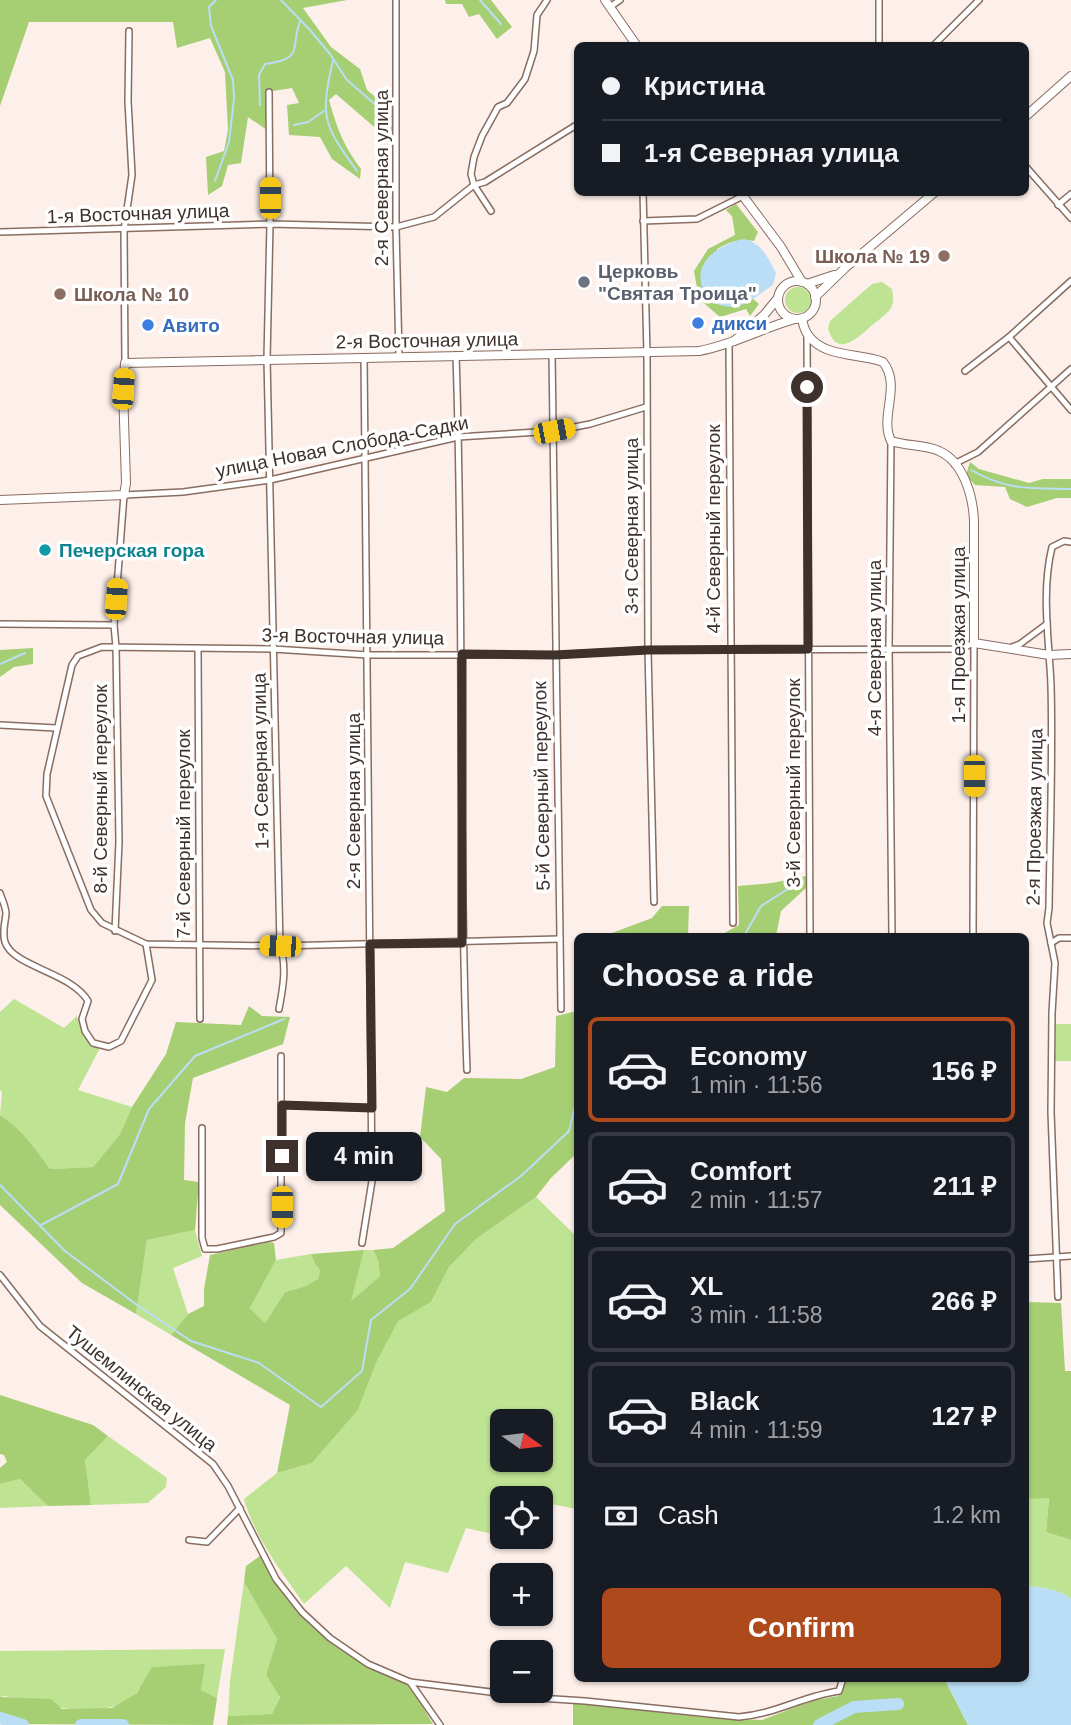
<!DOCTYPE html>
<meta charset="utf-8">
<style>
:root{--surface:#171b24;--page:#242831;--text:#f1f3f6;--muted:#9ea1a6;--line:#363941;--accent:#ae491c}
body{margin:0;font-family:Arial,sans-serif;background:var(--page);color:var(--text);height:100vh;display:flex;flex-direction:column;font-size:26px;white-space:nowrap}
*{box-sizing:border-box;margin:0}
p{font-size:23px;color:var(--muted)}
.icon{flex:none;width:38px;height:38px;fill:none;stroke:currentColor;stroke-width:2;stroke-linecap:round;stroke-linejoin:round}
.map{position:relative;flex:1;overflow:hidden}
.details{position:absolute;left:574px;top:933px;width:455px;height:749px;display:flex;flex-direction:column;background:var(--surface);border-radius:10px;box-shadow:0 2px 5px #0004}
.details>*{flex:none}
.guide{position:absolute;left:574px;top:42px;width:455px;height:154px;border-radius:10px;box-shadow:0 2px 5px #0004;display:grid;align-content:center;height:154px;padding:0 28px;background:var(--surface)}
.needle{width:46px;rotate:104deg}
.controls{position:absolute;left:490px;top:1409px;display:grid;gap:14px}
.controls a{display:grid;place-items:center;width:63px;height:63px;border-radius:10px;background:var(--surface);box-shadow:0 2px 5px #0004;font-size:35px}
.end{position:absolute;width:32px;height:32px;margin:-16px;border:9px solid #3f322d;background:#fff;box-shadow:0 0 0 4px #fff}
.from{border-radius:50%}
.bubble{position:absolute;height:49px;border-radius:10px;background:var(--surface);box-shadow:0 2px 5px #0004;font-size:23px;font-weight:800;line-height:49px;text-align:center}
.car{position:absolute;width:21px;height:42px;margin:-21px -10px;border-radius:9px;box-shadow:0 0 5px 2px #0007;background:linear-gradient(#f5c518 24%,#345 0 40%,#f5c518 0 76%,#345 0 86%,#f5c518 0)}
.guide b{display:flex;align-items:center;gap:24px;height:66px;font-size:26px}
.guide b+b{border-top:2px solid var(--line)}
.guide i{width:18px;height:18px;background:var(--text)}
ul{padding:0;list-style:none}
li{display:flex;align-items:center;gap:21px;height:105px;margin:0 14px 10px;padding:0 14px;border:4px solid var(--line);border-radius:10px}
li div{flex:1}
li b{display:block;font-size:26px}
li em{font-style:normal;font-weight:800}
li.selected{border-color:var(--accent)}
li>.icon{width:63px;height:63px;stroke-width:1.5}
h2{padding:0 28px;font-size:32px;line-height:84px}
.pay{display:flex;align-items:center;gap:18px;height:77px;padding:0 28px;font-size:26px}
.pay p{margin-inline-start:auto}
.action{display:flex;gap:14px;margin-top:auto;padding:14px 28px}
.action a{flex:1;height:80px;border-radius:10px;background:var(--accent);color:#fff;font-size:28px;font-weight:800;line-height:80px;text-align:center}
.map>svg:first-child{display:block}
.green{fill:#bee392;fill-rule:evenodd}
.forest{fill:#a6cf73}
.water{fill:#bbdef7}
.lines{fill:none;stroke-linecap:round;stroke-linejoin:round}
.stream{stroke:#bbdef7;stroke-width:2}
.river{stroke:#bbdef7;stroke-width:12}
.street-casing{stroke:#896d60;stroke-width:8}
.secondary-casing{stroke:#896d60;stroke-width:10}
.street{stroke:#fff;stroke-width:5}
.secondary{stroke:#fff;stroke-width:8}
.route{stroke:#3f322d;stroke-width:9}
.education-dot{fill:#8d6e63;stroke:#fff;stroke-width:2.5}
.worship-dot{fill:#6b7280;stroke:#fff;stroke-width:2.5}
.shop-dot{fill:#3f7fe0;stroke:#fff;stroke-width:2.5}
.culture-dot{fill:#0f9aa8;stroke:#fff;stroke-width:2.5}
.labels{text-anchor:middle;stroke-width:7;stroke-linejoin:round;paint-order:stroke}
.street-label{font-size:19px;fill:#3f322d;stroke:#fff}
.education-label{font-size:19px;font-weight:bold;fill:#785e54;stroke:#fff;text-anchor:end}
.worship-label{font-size:19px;font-weight:bold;fill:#5b616d;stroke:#fff;text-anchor:start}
.shop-label{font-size:19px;font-weight:bold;fill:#366cbe;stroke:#fff;text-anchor:start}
.culture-label{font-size:19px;font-weight:bold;fill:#0d838f;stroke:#fff;text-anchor:start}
</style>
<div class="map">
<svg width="1071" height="1725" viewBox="0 0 1071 1725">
<rect width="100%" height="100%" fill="#fdefe9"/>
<g class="green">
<path d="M 882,282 L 892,289 C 893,295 894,300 892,306 C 888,314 878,320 871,326 C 858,338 836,359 828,328 L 830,321 L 872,284 Z"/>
<circle cx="798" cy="300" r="13"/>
<path d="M 14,999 L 64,1028 L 77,1016 C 81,1032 84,1042 100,1048 L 78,1090 L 132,1107 L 120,1134 L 93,1167 L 50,1169 C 35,1148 22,1129 0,1115 L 2,1092 L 0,1090 L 0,1012 Z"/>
<path d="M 1056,1024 L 1071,1024 L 1071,1061 L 1055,1061 Z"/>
<path d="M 536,1197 L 577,1237 L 577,1509 L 541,1502 L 541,1498 L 502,1498 L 502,1536 L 466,1528 L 448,1573 L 405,1562 L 390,1608 L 346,1566 L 304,1604 C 282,1572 255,1538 244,1499 L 277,1473 L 312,1463 L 358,1410 L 377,1361 L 398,1320 L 431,1302 L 449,1267 L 476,1239 ZM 502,1421 L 541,1421 L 541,1460 L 502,1460 Z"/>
<path d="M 195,1230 L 202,1256 L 173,1268 L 188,1314 L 171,1335 L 136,1314 L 147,1240 Z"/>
<path d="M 364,1250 L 373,1250 L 378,1260 L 380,1276 L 350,1302 Z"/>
<path d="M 311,1254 L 315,1264 L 320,1270 L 318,1279 L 306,1286 L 285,1292 L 265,1323 L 250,1308 L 276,1260 Z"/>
<path d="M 108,1436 L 167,1478 L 166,1487 L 148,1503 L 91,1505 L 85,1460 Z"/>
<path d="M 20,1479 L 48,1506 L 0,1508 L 0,1484 Z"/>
<path d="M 1049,1497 L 1046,1532 L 1071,1540 L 1071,1599 C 1059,1589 1041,1587 1026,1586 L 1026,1499 Z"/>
<path d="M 244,1582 L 277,1639 L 266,1675 L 280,1696 L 272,1714 L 228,1716 L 230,1681 Z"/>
<path d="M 225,1649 L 217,1698 L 201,1691 L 204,1665 L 153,1667 C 148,1675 144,1684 138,1691 C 110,1725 42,1704 5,1696 L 0,1697 L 0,1651 Z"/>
</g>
<g class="forest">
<path d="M 0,0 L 347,0 L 303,8 L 331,47 L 360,69 L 367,90 L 384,104 L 392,100 L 392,132 L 380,132 L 336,94 L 329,100 C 337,128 343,145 361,169 L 360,179 L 332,159 L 320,137 L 289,135 L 287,105 L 299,103 L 292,88 L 273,91 L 267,90 L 267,130 L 248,117 L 241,163 L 228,165 L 222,186 L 208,195 L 206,157 L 224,151 L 228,130 L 225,72 L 210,38 L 177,48 L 173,22 L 29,22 L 0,106 Z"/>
<path d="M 445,0 L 491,0 L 512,27 L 497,39 L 479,14 L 469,17 L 462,4 L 446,4 Z"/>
<path d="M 736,204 L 758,232 L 754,241 C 739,238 730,242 717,249 L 735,308 L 752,298 L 759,304 L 750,316 L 746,309 L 720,317 L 699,299 L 694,271 L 708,249 L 735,235 L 732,216 L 726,210 Z"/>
<path d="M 970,462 L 979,469 L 1029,483 L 1043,479 L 1071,479 L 1071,498 L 1057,498 L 1027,507 L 1010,499 L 1005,487 L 975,485 L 966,475 Z"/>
<path d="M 33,648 L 33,664 L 14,667 L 0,677 L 0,650 Z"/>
<path d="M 806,876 L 807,887 L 781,911 L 776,936 L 719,936 L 739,925 L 738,886 L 772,883 Z"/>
<path d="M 662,906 L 689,906 L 688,936 L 604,936 L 652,918 Z"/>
<path d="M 249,1006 L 262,1016 L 290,1017 L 283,1044 L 193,1078 L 185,1123 L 184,1180 L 199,1182 L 195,1230 L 147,1240 L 136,1314 L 82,1283 L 0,1205 L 0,1115 C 22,1129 35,1148 50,1169 L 93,1167 L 120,1134 L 132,1107 L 166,1054 L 176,1022 L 241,1025 Z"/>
<path d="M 577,1011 L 577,1153 L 551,1178 L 536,1197 L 476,1239 L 449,1267 L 431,1302 L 398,1321 L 377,1361 L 358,1410 L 312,1463 L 277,1473 L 290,1405 L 171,1335 L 188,1314 L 204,1306 L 204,1289 L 210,1255 L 269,1242 L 274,1243 L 276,1260 L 250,1308 L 265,1323 L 285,1292 L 306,1286 L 318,1279 L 320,1270 L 315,1264 L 311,1254 L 364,1250 L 351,1301 L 380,1276 L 378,1260 L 373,1250 L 393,1248 L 445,1211 L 441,1159 L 420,1137 L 426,1087 L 447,1092 L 464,1078 L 521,1079 L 555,1067 L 556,1016 Z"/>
<path d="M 1026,1302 L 1061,1303 L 1065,1371 L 1071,1371 L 1071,1540 L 1046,1532 L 1049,1498 L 1026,1499 Z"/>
<path d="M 0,1395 L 93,1425 L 108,1436 L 85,1460 L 91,1505 L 48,1506 L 20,1479 L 0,1484 L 0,1468 L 7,1462 L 4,1455 L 0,1454 Z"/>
<path d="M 261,1555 C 284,1604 319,1640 367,1666 C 376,1671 400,1679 406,1684 C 417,1694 425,1712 433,1724 L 227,1725 L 228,1716 L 272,1714 L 280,1697 L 266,1675 L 277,1639 L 244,1582 L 246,1566 Z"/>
<path d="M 205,1664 L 201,1690 L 217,1698 L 213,1725 L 0,1724 L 0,1697 L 51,1699 L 62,1709 L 112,1708 L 137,1693 L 152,1667 Z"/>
<path d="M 846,1678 L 944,1678 L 968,1725 L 573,1725 L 573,1703 L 711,1718 L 762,1720 L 811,1701 L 838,1696 Z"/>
</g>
<g class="water">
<path d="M 744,239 C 762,243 768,258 776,273 L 773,285 C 747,302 737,316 707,299 C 705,294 702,288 701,283 C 696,258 724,243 744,239 Z"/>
<path d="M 1026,1586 C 1041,1587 1059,1589 1071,1599 L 1071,1725 L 968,1725 L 944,1678 L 1026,1678 Z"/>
</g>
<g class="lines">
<g class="stream">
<path d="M 281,0 L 310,30 L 330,54 L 347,80 L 377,106"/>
<path d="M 480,0 L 501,24"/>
<path d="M 333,60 C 320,118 323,124 357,171"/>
<path d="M 260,105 L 259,75 L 265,64 C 304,59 290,50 300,21"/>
<path d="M 294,125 L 308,122 L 324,111"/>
<path d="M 215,181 L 229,142 L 234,99 L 233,80 L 211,26 L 209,7 L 216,0"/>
<path d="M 971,470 C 1008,491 1030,488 1071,489"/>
<path d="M 0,664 L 25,653"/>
<path d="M 744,936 L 761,906 L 791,887"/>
<path d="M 0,1185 L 65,1251 L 137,1305 L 191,1341 L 259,1363 L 321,1407 L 362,1371 L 371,1320 L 410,1289 L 455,1224 L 521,1176 L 569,1131 L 578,1094"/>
<path d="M 41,1225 L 118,1184 L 149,1109 L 195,1056 L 284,1019"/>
</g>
<g class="river">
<path d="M 0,1718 L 23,1725"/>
<path d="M 81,1725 L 123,1725"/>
<path d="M 819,1725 L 854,1707 L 898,1704"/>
</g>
<defs>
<g id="street">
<path d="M 396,0 L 396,227 L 399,356"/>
<path d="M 879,0 L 879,46"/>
<path d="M 610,7 L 620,0"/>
<path d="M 933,46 L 979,0"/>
<path d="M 269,92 L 270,224 L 267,359 L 280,946 C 287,966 283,988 279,1009"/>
<path d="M 1026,167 L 1071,218"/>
<path d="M 643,192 L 647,354 L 648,650 L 654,902"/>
<path d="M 1058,205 L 1071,194"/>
<path d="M 491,211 L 474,185 L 471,174 L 474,157 L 482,136 L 498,107 L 507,103 L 525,79 L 534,51 L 537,15 L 547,0"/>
<path d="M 643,221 L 697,219 L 743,196"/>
<path d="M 0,232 L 270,224 L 396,227 L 434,217 L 474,185 L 485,182 L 578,124"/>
<path d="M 807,335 L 810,936"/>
<path d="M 1009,337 L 1071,410"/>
<path d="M 729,345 L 733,923"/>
<path d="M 552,353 L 561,1009"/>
<path d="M 456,355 C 464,593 458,832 467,1070"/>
<path d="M 125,363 L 124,230 L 132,175 L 128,101 L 129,31"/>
<path d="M 965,371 L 1009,337 L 1071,281"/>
<path d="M 891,441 L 889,648 L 892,936"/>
<path d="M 954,464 L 978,452 L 1071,369"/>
<path d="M 0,624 L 114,625"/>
<path d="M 1012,647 L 1020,644 L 1047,624"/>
<path d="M 198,648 L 200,1019"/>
<path d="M 0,725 L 56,728"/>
<path d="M 0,893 C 2,900 6,907 6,914 C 5,923 2,933 5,942 C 13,967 71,972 88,1001 L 82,1019 L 85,1031 L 93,1043 L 109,1047 L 121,1041 L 152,980 L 146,944"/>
<path d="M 115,931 L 119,842 L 116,647 L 114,625 L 124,495 L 183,492 L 270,480 L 458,437 L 554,431 L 590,424 L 646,407"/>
<path d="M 560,939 L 280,946 L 146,944 L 102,923 L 91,910 L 46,796 L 47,774 L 72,665 L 78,656 L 102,647 L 273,649 L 368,655 L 555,655 L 648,650 L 960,649 L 974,643 L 973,936"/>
<path d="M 1051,943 L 1059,938 L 1071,938"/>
<path d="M 282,1105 L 372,1108"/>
<path d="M 202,1128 L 202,1238 L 205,1249 L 217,1249 L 274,1237 L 281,1233 L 281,1056"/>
<path d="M 362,1243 L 372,1181 L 364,357"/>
<path d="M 1026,1259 L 1071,1256"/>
<path d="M 0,1275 L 40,1326 L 213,1464 L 228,1486 L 276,1579 L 302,1612 L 330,1638 L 368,1664 L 410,1682 L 539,1698 L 585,1701 L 739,1717 C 776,1714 803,1696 839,1691 L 843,1678"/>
<path d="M 1058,1297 L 1051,1112 L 1052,1013 L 1055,963 L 1047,923 L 1049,908 C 1050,834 1053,759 1051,685 C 1049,639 1041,592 1052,547 L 1064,541 L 1071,542"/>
<path d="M 189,1540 L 207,1542 L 240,1508"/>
<path d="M 410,1682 L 440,1725"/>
</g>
<g id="secondary">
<path d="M 605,0 L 637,46"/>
<path d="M 1026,116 L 1071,76"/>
<path d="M 740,192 L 781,247 L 802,282"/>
<circle cx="797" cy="300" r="19"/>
<path d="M 807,284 L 834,275"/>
<path d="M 815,297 L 845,268 L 935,192"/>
<path d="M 802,319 C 803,324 805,331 808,335 C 824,358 860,353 883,362 C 902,386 879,416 891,441 C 906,446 927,445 939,451 C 964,462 973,497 974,521 L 974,643 L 1049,655 L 1071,654"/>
<path d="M 734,341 L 764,315 L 778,298"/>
<path d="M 0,500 L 124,495 L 126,483 L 123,389 L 125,363 L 699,351 C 733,345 762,328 795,319"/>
</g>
</defs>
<use href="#street" class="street-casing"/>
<use href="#secondary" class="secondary-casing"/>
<use href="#street" class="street"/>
<use href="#secondary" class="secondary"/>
</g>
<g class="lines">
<path class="route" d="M 282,1156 L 282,1105 L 372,1108 L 370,944 L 462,943 L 462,654 L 555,655 L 648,650 L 808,649 L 807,387"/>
</g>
<g class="education-dot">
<circle cx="944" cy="256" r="7"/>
<circle cx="60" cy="294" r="7"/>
</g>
<circle class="worship-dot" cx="584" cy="282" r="7"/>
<g class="shop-dot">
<circle cx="698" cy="323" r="7"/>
<circle cx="148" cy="325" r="7"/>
</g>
<circle class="culture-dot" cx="45" cy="550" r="7"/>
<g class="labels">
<g class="street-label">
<text transform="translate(381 178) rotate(-90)" y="7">2-я Северная улица</text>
<text transform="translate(138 213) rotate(-2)" y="7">1-я Восточная улица</text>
<text transform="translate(427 340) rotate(-1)" y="7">2-я Восточная улица</text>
<text transform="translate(342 446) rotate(-11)" y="7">улица Новая Слобода-Садки</text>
<text transform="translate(631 526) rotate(-90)" y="7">3-я Северная улица</text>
<text transform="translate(713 529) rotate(-90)" y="7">4-й Северный переулок</text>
<text transform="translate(958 635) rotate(-90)" y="7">1-я Проезжая улица</text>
<text transform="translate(353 636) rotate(1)" y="7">3-я Восточная улица</text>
<text transform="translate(874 648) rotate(-90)" y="7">4-я Северная улица</text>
<text transform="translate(260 761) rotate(-91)" y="7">1-я Северная улица</text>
<text transform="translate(793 783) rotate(-90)" y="7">3-й Северный переулок</text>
<text transform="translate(541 786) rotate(-91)" y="7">5-й Северный переулок</text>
<text transform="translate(100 789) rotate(-90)" y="7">8-й Северный переулок</text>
<text transform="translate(353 801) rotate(-90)" y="7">2-я Северная улица</text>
<text transform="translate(1034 817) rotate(-89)" y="7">2-я Проезжая улица</text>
<text transform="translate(183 834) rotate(-90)" y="7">7-й Северный переулок</text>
<text transform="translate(142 1388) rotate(39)" y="7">Тушемлинская улица</text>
</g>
<g class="education-label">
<text x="930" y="263">Школа № 19</text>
<text x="74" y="301" text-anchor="start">Школа № 10</text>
</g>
<g class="worship-label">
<text x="598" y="278">Церковь<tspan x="598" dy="22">"Святая Троица"</tspan></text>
</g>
<g class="shop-label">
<text x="712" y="330">дикси</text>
<text x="162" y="332">Авито</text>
</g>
<g class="culture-label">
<text x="59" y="557">Печерская гора</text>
</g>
</g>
</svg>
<div class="controls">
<a><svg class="needle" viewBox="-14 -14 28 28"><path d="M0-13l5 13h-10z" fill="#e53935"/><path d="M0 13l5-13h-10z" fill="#9ea1a6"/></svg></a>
<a><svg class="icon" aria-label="locate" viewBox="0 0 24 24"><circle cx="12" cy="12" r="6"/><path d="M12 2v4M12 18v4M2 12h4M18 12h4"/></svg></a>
<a>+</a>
<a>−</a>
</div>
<i class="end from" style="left:807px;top:387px"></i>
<i class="end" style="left:282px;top:1156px"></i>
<div class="bubble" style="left:306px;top:1132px;width:116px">4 min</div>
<i class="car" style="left:270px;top:198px;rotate:0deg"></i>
<i class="car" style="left:123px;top:389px;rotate:4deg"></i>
<i class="car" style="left:554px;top:431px;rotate:79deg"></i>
<i class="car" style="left:116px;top:599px;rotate:4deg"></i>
<i class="car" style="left:974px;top:776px;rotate:180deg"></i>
<i class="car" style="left:280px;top:946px;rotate:272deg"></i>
<i class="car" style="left:282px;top:1207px;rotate:180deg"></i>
<div class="guide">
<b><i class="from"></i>Кристина</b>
<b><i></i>1-я Северная улица</b>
</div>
<section class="details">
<h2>Choose a ride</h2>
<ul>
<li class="selected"><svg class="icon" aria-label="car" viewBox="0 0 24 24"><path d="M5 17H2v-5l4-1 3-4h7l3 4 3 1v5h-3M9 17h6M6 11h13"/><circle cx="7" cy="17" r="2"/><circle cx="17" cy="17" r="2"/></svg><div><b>Economy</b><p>1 min · 11:56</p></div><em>156 ₽</em></li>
<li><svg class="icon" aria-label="car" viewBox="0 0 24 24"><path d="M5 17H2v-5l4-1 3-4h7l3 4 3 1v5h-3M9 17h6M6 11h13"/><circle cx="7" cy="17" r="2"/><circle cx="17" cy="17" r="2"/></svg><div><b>Comfort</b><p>2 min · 11:57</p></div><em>211 ₽</em></li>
<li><svg class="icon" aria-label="car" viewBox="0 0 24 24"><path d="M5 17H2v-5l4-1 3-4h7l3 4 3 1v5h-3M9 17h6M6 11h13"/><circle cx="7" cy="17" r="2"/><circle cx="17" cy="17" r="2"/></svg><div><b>XL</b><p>3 min · 11:58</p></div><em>266 ₽</em></li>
<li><svg class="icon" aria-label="car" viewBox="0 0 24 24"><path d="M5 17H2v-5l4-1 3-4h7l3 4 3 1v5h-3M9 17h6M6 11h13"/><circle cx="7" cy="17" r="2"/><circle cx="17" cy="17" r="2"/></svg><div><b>Black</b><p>4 min · 11:59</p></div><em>127 ₽</em></li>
</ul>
<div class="pay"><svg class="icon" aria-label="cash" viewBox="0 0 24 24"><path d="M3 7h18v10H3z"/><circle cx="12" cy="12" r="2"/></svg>Cash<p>1.2 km</p></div>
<div class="action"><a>Confirm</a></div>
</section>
</div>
